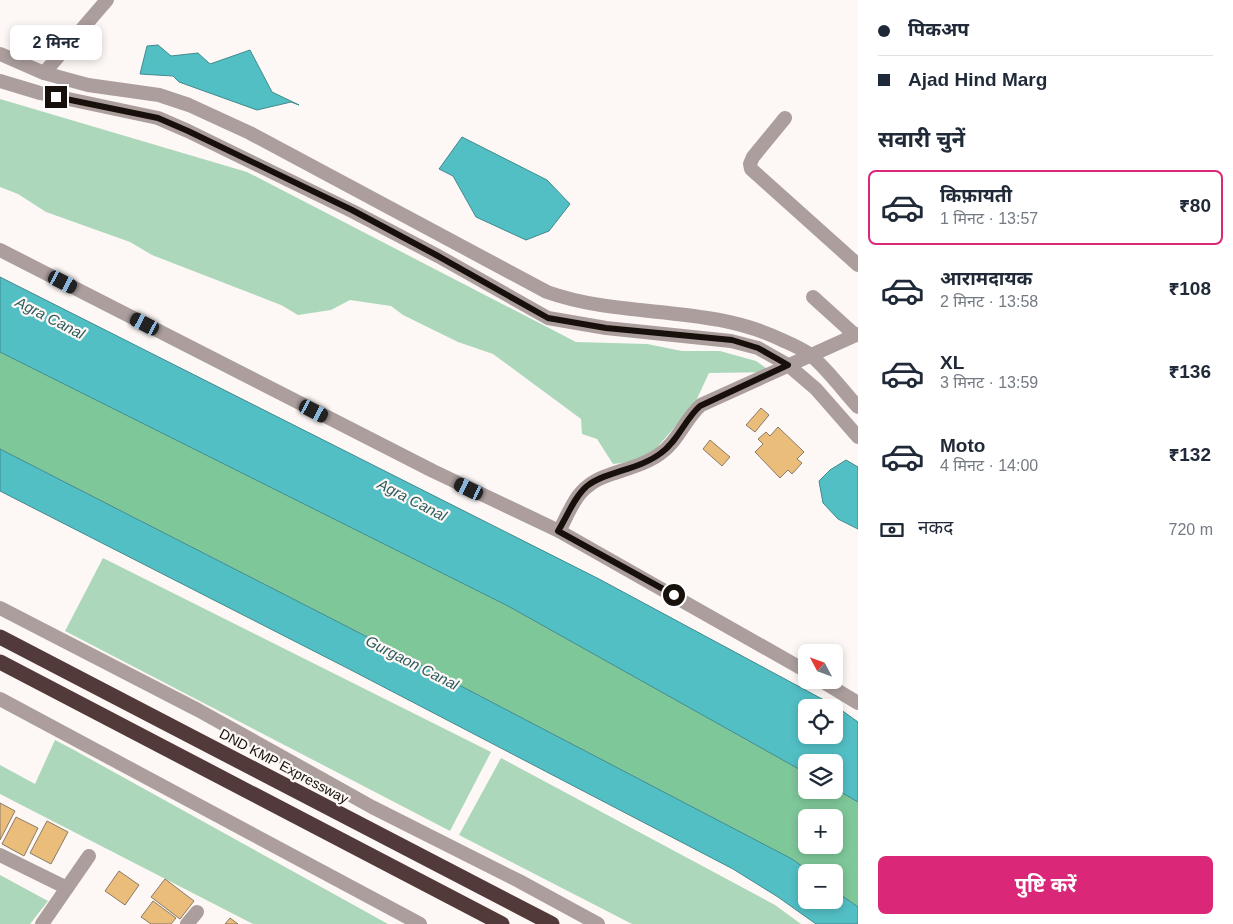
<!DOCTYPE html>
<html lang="hi">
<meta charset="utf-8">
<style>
:root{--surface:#fff;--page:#f6f6f7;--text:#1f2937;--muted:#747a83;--line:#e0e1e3;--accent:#db2777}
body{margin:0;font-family:Helvetica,"Noto Sans Devanagari",sans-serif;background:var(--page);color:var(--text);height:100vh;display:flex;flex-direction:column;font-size:19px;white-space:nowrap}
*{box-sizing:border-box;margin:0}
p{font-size:16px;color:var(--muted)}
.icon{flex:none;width:28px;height:28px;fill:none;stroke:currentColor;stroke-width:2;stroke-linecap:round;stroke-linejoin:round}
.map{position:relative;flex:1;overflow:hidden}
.details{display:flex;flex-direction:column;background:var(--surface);width:375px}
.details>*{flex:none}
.hud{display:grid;align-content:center;height:110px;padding:0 20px;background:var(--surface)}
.needle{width:32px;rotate:311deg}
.fabs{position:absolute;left:798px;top:644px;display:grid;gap:10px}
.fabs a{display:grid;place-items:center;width:45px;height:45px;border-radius:8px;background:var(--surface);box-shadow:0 2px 8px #0003;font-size:25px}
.end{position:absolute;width:22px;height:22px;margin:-11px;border:6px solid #18100a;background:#fff;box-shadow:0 0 0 2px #fff}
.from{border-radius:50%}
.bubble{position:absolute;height:35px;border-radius:8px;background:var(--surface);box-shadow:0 2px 8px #0003;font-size:16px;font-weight:700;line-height:35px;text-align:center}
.car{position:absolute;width:15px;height:30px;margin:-15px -8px;border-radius:6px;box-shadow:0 0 4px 1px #0007;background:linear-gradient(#222 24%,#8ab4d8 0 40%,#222 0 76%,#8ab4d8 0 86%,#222 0)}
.hud b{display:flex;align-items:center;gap:18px;height:48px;font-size:19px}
.hud b+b{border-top:1px solid var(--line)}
.hud i{width:12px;height:12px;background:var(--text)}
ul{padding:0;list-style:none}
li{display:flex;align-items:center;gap:15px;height:75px;margin:0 10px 8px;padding:0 10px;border:2px solid transparent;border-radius:8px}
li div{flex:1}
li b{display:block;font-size:19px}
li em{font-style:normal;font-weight:700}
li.on{border-color:var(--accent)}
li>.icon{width:45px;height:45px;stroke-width:1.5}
h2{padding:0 20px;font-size:22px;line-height:60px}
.pay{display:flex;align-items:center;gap:12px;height:55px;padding:0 20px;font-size:19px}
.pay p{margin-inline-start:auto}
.action{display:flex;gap:10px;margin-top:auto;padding:10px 20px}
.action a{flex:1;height:58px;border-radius:8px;background:var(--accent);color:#fff;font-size:20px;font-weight:700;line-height:58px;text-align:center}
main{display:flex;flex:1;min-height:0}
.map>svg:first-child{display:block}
.green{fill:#acd7ba}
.forest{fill:#7ec799;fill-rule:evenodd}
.water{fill:#52bfc5;stroke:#418a8d;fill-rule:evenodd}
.building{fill:#ebbd7a;stroke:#897b67}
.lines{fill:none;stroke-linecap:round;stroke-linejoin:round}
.minor{stroke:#ab9e9d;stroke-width:14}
.highway{stroke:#513a39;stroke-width:15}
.route{stroke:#18100a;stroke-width:6}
.labels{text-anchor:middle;stroke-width:4.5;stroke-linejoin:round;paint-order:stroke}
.street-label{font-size:14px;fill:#18100a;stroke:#fdf8f5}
.water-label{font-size:15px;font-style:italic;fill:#2b5b5d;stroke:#fdf8f5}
</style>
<main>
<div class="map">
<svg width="858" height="924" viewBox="0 0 858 924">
<rect width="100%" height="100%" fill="#fdf8f5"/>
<g class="green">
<path d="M 0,99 L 247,172 L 576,342 L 647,344 L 682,351 L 720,351 L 756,361 L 772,372 L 709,373 L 694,405 L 646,460 L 613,464 L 597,439 L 582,434 L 581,419 L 493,354 L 458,342 L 403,315 L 391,306 L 350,300 L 331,310 L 298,315 L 281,305 L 152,255 L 130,242 L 46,212 L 18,194 L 0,187 Z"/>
<path d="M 103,558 L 491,752 L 450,831 L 65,631 Z"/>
<path d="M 55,740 L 74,750 L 388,924 L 253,924 L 0,794 L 0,765 L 35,784 Z"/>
<path d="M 501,758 L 775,905 L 801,924 L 632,924 L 459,835 Z"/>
<path d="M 0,875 L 48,901 L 30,924 L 0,924 Z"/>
</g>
<path class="forest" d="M 0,352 L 508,606 L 806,773 L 806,790 L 834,790 L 834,788 L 858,802 L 858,907 L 834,890 L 834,872 L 810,872 L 792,859 L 346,626 L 0,449 ZM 806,818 L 834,818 L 834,845 L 806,845 Z"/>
<g class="water">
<path d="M 158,45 L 171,56 L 198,53 L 210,64 L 250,50 L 272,92 L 299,105 L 291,102 L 257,110 L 179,82 L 173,76 L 140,74 L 147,46 Z"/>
<path d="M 462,137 L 547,180 L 570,204 L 549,231 L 526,240 L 476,217 L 453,176 L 439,169 Z"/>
<path d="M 0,277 L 599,579 L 837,707 L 858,722 L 858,802 L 834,788 L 834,762 L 806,762 L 806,773 L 508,606 L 0,352 ZM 806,708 L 834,708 L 834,735 L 806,735 Z"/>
<path d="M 0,449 L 346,626 L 792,859 L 810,872 L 806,872 L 806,900 L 834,900 L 834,890 L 858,907 L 858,924 L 816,924 L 778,897 L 733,869 L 351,670 L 0,491 Z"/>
<path d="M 846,460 L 858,467 L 858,529 L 838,519 L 823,503 L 819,481 L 830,470 Z"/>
</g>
<g class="building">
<path d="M 761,408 L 769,415 L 755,432 L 746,425 Z"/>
<path d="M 778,427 L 804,452 L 797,459 L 802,463 L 792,474 L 788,470 L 780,478 L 755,452 L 763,444 L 758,439 L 766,432 L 770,436 Z"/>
<path d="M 710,440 L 730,457 L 722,466 L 703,449 Z"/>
<path d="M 0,803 L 15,811 L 0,840 Z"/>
<path d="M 16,817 L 38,828 L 24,856 L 2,844 Z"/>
<path d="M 47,821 L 68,832 L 51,864 L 30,853 Z"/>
<path d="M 119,871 L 139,885 L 125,905 L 105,891 Z"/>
<path d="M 165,879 L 194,901 L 180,919 L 151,897 Z"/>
<path d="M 153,901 L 176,918 L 171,924 L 151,924 L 141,917 Z"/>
<path d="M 230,918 L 238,924 L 225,924 Z"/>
</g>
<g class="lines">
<g class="minor">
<path d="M 0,54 L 44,73 L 88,85 L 159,95 L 189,105 L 250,133 L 547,292 C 623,319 708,304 782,340 C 791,344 801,348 809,354 C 826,367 843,391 858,407"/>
<path d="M 44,73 L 107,0"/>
<path d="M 0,81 L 40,93 L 158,118 L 188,131 L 352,211 L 438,256 L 548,318 L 606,328 L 731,341 L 758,348 L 788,365 L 816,389 L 858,437"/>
<path d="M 785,118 L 753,157 L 750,164 L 751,169 L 858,265"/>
<path d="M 0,250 L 433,471 L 559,531 L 806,671"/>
<path d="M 813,297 L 855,335"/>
<path d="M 559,531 C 567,517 574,496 588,486 C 606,471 639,470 661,453 C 678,441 685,419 701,405 L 858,334"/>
<path d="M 0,608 L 198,710 L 372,807 L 519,881 L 598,924"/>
<path d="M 820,680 L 858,703"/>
<path d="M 0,699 L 420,924"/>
<path d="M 0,855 L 67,888"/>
<path d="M 42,924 L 89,856"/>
<path d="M 187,924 L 197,912"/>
</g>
<g class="highway">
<path d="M 0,637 L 552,924"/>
<path d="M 0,662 L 502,924"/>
</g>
</g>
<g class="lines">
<path class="route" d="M 56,97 L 158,118 L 188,131 L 352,210 L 438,256 L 548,318 L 606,328 L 732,340 L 758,348 L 788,365 L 700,406 C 685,419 678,441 661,453 C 639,470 606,471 587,486 C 574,497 567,517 558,531 L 674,595"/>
</g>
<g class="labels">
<g class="street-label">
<text transform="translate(284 766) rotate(28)" y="5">DND KMP Expressway</text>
</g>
<g class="water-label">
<text transform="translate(50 318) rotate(27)" y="5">Agra Canal</text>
<text transform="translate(412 500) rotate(27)" y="5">Agra Canal</text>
<text transform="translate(412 663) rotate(27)" y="5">Gurgaon Canal</text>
</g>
</g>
</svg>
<div class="fabs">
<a><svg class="needle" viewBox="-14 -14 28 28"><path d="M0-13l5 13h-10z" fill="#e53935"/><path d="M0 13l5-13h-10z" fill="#747a83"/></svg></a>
<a><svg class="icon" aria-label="locate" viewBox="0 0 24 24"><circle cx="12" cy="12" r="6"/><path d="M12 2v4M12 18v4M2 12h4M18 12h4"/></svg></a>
<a><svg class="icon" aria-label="layers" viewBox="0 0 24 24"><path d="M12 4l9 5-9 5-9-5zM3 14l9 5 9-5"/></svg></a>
<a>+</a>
<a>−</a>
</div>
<i class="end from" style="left:674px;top:595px"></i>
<i class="end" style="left:56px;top:97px"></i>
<div class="bubble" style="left:10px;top:25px;width:92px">2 मिनट</div>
<i class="car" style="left:63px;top:282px;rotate:117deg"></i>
<i class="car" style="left:145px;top:324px;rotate:297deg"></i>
<i class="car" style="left:314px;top:411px;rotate:117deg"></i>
<i class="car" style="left:469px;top:489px;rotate:296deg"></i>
</div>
<section class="details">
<div class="hud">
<b><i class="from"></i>पिकअप</b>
<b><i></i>Ajad Hind Marg</b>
</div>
<h2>सवारी चुनें</h2>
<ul>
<li class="on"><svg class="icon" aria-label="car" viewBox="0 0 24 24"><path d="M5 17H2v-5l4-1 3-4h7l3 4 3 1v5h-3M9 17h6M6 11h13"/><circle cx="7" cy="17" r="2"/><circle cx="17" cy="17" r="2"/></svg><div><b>किफ़ायती</b><p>1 मिनट · 13:57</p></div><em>₹80</em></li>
<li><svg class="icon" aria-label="car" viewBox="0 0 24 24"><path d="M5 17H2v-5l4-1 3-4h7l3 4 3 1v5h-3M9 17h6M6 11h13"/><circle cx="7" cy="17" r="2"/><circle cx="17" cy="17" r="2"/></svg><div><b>आरामदायक</b><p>2 मिनट · 13:58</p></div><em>₹108</em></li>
<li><svg class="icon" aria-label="car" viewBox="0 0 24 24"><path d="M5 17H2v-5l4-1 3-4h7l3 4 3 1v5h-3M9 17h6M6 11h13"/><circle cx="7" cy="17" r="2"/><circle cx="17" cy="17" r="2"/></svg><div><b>XL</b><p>3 मिनट · 13:59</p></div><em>₹136</em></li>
<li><svg class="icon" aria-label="car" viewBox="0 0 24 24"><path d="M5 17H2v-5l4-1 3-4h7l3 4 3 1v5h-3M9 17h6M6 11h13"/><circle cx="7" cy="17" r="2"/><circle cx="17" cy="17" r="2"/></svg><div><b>Moto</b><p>4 मिनट · 14:00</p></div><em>₹132</em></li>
</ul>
<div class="pay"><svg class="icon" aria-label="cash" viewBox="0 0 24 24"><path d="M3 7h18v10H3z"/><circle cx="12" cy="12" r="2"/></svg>नकद<p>720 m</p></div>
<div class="action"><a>पुष्टि करें</a></div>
</section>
</main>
